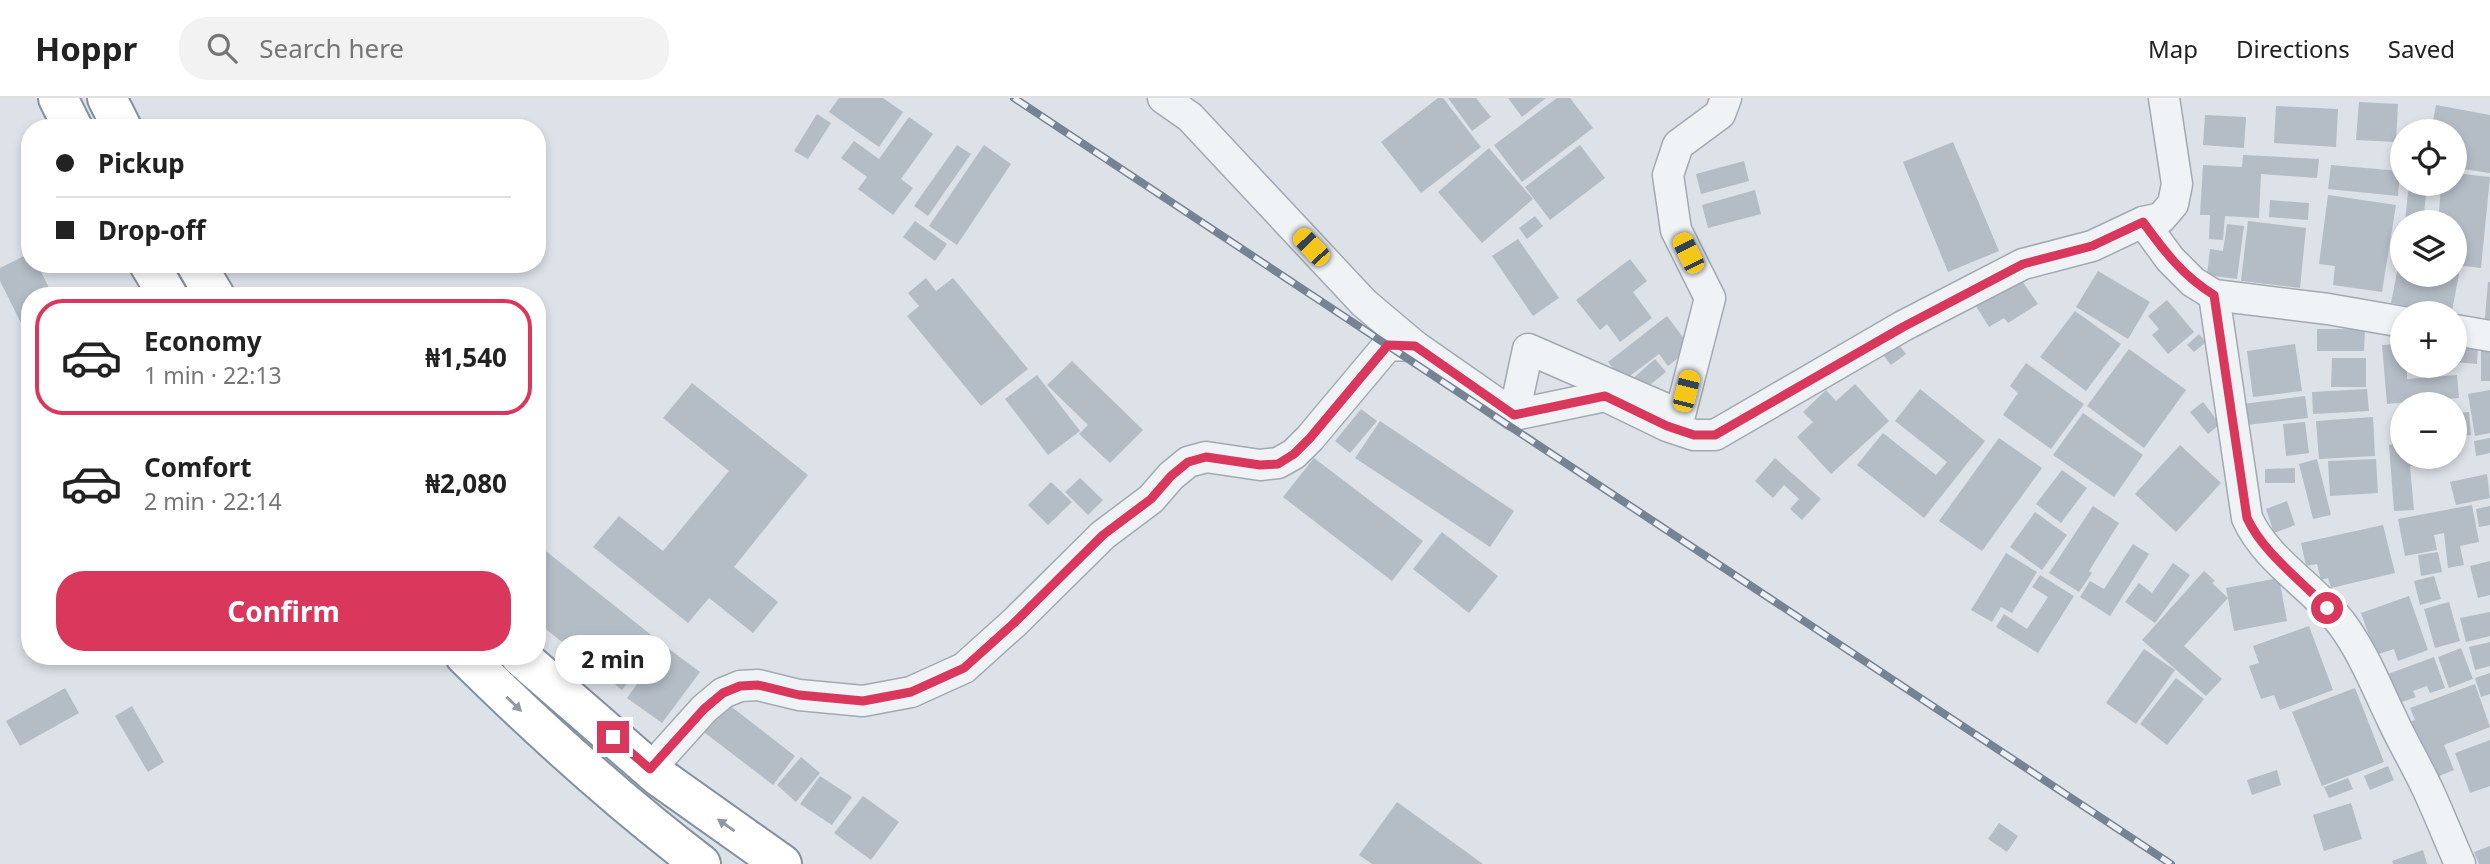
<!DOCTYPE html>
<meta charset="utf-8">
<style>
:root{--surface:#fff;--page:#f2f2f2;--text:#222;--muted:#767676;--line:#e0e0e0;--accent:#d9375c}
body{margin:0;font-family:"Noto Sans",sans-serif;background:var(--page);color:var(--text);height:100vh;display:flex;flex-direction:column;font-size:26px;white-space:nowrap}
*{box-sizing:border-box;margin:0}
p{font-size:23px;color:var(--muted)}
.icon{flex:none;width:38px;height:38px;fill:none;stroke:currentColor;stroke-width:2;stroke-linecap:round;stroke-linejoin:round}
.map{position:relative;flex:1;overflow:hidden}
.details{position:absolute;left:21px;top:189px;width:525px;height:378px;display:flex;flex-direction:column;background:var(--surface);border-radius:28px;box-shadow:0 4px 10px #0003}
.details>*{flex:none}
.guide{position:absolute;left:21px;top:21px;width:525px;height:154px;border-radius:28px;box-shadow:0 4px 10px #0003;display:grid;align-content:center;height:154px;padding:0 35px;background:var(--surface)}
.tools{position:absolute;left:2390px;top:21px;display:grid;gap:14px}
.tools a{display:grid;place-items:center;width:77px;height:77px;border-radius:50%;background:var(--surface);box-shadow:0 4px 10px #0003;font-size:35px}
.end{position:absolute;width:32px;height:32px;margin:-16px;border:9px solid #d9375c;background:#fff;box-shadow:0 0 0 4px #fff}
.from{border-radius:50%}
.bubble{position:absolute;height:49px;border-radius:24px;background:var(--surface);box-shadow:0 4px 10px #0003;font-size:23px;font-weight:700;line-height:49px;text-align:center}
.car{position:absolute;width:21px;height:42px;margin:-21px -10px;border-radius:9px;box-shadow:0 0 5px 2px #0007;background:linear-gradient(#f5c518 24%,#345 0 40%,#f5c518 0 76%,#345 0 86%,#f5c518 0)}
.guide b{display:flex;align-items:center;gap:24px;height:66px;font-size:26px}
.guide b+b{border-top:2px solid var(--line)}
.guide i{width:18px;height:18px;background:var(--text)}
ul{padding:12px 0 0;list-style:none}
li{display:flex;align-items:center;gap:21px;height:116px;margin:0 14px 10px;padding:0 21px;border:4px solid transparent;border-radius:28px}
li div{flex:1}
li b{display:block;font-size:26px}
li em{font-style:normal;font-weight:700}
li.on{border-color:var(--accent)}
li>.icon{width:63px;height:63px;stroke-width:1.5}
.cta{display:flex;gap:14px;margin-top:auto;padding:14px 35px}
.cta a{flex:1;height:80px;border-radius:28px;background:var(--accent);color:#fff;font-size:28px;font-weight:700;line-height:80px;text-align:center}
header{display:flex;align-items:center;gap:42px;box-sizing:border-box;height:98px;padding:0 35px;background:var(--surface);border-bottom:2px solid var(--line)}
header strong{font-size:33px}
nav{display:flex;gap:38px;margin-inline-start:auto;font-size:24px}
.search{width:490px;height:63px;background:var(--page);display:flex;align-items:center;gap:18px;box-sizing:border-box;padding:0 24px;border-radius:28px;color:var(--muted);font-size:26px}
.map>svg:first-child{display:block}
.building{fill:#b4bcc6}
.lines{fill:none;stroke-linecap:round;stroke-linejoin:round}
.street-casing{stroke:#a2a9b2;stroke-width:33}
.highway-casing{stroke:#8391a0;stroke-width:42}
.street{stroke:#f0f3f6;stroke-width:30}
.highway{stroke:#fff;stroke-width:38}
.rail-casing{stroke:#758393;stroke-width:8}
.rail{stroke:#edf1f6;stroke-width:5;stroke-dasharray:16;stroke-linecap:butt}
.oneway{fill:#9298a0}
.route{stroke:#d9375c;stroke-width:9}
</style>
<header>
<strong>Hoppr</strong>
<div class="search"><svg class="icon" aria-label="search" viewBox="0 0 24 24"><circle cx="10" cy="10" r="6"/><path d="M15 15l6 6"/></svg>Search here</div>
<nav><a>Map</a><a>Directions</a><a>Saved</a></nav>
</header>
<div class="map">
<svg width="2490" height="766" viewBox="0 0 2490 766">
<rect width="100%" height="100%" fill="#dde2e8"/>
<g class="building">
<path d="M 839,0 L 883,0 L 903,14 L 879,49 L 829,14 Z"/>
<path d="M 1438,0 L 1443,0 L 1481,49 L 1421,95 L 1381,44 Z"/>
<path d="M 1448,0 L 1476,0 L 1491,19 L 1472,33 Z"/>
<path d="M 1508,0 L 1546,0 L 1522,19 Z"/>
<path d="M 1557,0 L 1570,0 L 1593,30 L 1522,84 L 1494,47 Z"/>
<path d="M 2359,4 L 2398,6 L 2396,44 L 2356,42 Z"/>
<path d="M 2436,7 L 2490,17 L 2490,75 L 2455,70 L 2455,33 L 2431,33 Z"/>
<path d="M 2276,8 L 2338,11 L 2336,49 L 2274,45 Z"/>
<path d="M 817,16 L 831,25 L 808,61 L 794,53 Z"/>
<path d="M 2205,17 L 2246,19 L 2244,50 L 2203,47 Z"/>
<path d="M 909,19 L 933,36 L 901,81 L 913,90 L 893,117 L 858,91 L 867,79 L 841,60 L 854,43 L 879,61 Z"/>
<path d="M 1953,44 L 1999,153 L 1948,174 L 1903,64 Z"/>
<path d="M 957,47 L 971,56 L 928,118 L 914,108 Z"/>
<path d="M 984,47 L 1011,66 L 957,147 L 929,128 Z"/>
<path d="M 1580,47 L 1605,80 L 1550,122 L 1525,89 Z"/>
<path d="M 1489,50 L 1533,101 L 1482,145 L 1438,94 Z"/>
<path d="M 2243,57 L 2319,61 L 2317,80 L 2261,76 L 2259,120 L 2225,118 L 2223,142 L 2209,141 L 2210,117 L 2200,117 L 2203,67 L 2242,69 Z"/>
<path d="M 1744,63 L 1749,83 L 1701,96 L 1696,76 Z"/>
<path d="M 2331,67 L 2400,73 L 2398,98 L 2328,91 Z"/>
<path d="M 2455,75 L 2490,79 L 2481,170 L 2455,167 L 2455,124 L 2438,124 L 2441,90 L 2427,88 L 2423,124 L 2405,124 L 2409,86 L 2455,86 Z"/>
<path d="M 1755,92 L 1761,116 L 1708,130 L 1702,107 Z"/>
<path d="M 2328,97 L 2396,107 L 2382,194 L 2333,187 L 2335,168 L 2319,166 Z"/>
<path d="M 2270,102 L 2309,105 L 2308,122 L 2269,119 Z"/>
<path d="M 1535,118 L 1543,128 L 1527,141 L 1519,130 Z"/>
<path d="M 915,123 L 947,146 L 935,163 L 903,139 Z"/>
<path d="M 2248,123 L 2306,130 L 2300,190 L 2241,183 Z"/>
<path d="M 2227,126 L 2244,128 L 2237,181 L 2207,177 L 2210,151 L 2223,153 Z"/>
<path d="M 1518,141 L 1559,200 L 1533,218 L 1492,158 Z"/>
<path d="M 30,155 L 30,166 L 37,166 L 53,198 L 30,198 L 30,243 L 0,183 L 0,170 Z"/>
<path d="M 1630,161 L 1647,183 L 1633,194 L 1652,220 L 1620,244 L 1607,226 L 1600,232 L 1576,202 Z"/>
<path d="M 2399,164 L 2403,164 L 2403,177 L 2459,176 L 2452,213 L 2446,211 L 2445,215 L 2421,215 L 2411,213 L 2412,209 L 2391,205 Z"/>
<path d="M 2098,173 L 2150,204 L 2128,241 L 2076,209 Z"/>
<path d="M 2018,177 L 2038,206 L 2008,225 L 2004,220 L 1989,229 L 1974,205 Z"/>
<path d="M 926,180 L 936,193 L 953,180 L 1028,271 L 981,308 L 907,218 L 919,208 L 908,195 Z"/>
<path d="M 2488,184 L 2490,184 L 2490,231 L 2484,231 Z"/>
<path d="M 2167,202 L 2194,234 L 2168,256 L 2152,237 L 2159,231 L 2148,218 Z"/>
<path d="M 2075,213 L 2121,246 L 2086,293 L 2040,259 Z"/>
<path d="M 1667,218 L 1691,250 L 1668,268 L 1659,256 L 1623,283 L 1608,264 Z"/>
<path d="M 2317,231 L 2365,231 L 2364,253 L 2317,253 Z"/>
<path d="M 2199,236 L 2206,244 L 2194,254 L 2187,247 Z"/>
<path d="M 2295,246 L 2302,293 L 2253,299 L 2247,253 Z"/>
<path d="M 2403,246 L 2403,268 L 2407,268 L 2407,281 L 2457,277 L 2459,300 L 2387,306 L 2382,247 Z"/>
<path d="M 2455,246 L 2478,247 L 2477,266 L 2455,264 Z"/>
<path d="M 1899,247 L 1906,256 L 1891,267 L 1884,258 Z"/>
<path d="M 2481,248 L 2490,249 L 2490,283 L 2481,283 Z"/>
<path d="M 2129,251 L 2186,292 L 2144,350 L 2087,308 Z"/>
<path d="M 2332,260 L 2366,260 L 2366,289 L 2331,289 Z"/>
<path d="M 1655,261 L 1666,274 L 1641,294 L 1631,282 Z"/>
<path d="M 1072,263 L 1143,332 L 1110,365 L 1079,336 L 1088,327 L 1047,287 Z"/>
<path d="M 2026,265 L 2084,306 L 2051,351 L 2003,317 L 2018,295 L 2010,288 Z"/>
<path d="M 1037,277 L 1080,333 L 1048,357 L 1005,301 Z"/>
<path d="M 692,285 L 808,377 L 734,469 L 778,504 L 753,535 L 709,500 L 688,525 L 593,449 L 619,418 L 663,453 L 729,373 L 663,320 Z"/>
<path d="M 1855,286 L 1889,323 L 1831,376 L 1797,339 L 1813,324 L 1803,314 L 1826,292 L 1836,303 Z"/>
<path d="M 1920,291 L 1985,343 L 1924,420 L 1857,367 L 1883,335 L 1936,377 L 1947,364 L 1895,323 Z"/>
<path d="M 2367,291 L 2369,313 L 2313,316 L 2312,294 Z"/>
<path d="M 2490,292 L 2490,335 L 2475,338 L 2468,296 Z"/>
<path d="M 2305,298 L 2308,320 L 2246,327 L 2243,306 Z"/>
<path d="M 2203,304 L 2220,326 L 2208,336 L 2190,314 Z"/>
<path d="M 1361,311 L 1377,323 L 1350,355 L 1335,343 Z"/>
<path d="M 2469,314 L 2471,337 L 2455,339 L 2455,315 Z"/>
<path d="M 2083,315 L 2143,357 L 2114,399 L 2053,357 Z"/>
<path d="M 2373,319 L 2375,358 L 2319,361 L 2316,323 Z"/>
<path d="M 1380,323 L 1514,413 L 1490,449 L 1355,360 Z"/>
<path d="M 2305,324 L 2309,355 L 2286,358 L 2283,326 Z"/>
<path d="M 1999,340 L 2042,370 L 1982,453 L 1939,423 Z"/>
<path d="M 2490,340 L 2490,355 L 2476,358 L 2474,343 Z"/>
<path d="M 2403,346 L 2403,359 L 2427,359 L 2428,367 L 2410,368 L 2414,412 L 2394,413 L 2389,347 Z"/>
<path d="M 2180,347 L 2221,385 L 2176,434 L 2135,396 Z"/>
<path d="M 1314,360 L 1423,443 L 1392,483 L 1283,399 Z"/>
<path d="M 1775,360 L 1821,401 L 1802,422 L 1790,411 L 1799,401 L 1784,387 L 1773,400 L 1755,383 Z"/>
<path d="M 2317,361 L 2331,417 L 2313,421 L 2299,366 Z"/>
<path d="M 2376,361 L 2378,395 L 2330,398 L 2328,363 Z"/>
<path d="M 2295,370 L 2295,385 L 2265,385 L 2265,371 Z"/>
<path d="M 2062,372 L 2087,390 L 2061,425 L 2036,406 Z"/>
<path d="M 2487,376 L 2490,400 L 2456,407 L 2450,384 Z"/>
<path d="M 1080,380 L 1103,402 L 1088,417 L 1065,394 Z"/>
<path d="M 1051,384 L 1072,404 L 1048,427 L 1028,407 Z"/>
<path d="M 2287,403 L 2295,427 L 2274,435 L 2266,411 Z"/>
<path d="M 2472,407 L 2479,444 L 2460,448 L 2464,467 L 2448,470 L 2444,435 L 2434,437 L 2437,452 L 2405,458 L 2398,421 Z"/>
<path d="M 2093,408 L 2119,425 L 2089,473 L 2092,475 L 2079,494 L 2049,475 Z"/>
<path d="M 2490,408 L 2490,427 L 2479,429 L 2476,411 Z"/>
<path d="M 2035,414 L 2067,437 L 2042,472 L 2010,449 Z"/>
<path d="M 2383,427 L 2395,475 L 2331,490 L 2328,480 L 2321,482 L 2317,466 L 2306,468 L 2301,445 Z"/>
<path d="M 1442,434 L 1498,478 L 1469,515 L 1413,471 Z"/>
<path d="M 537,446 L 660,544 L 622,592 L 537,524 Z"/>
<path d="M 2133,446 L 2149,456 L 2110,518 L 2080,499 L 2090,483 L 2104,491 Z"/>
<path d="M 2438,454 L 2442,474 L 2421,478 L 2418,457 Z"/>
<path d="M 2006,455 L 2037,474 L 2012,515 L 2001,509 L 1992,524 L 1971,512 Z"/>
<path d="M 2490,463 L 2490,497 L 2478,500 L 2470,468 Z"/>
<path d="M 2173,465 L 2190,477 L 2155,525 L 2125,504 L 2139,485 L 2152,495 Z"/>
<path d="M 2204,473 L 2215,483 L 2212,485 L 2228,500 L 2184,548 L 2222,581 L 2206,598 L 2142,542 Z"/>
<path d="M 2040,477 L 2074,498 L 2038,555 L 1996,529 L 2004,516 L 2027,531 L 2048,499 L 2032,489 Z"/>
<path d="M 2434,478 L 2441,501 L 2420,507 L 2414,483 Z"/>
<path d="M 2279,480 L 2287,523 L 2234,533 L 2226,490 Z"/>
<path d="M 2409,498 L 2428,552 L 2398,563 L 2394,551 L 2376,557 L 2361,515 Z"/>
<path d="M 2449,504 L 2460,543 L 2435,550 L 2424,511 Z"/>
<path d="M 2490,514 L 2490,538 L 2466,544 L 2460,520 Z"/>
<path d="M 2309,528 L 2333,592 L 2280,612 L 2274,597 L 2261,601 L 2249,568 L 2259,565 L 2253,548 Z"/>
<path d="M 2490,544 L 2490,568 L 2475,572 L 2469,549 Z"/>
<path d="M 665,548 L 700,574 L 662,625 L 627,600 Z"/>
<path d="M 2461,550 L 2473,581 L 2449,590 L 2438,559 Z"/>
<path d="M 2144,551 L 2175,572 L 2136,626 L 2106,605 Z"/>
<path d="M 2434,559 L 2445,590 L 2430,595 L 2427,588 L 2413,593 L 2416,599 L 2399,605 L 2388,576 Z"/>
<path d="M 2490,575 L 2490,596 L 2481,599 L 2475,580 Z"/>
<path d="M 2176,580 L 2204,601 L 2167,647 L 2140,626 Z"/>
<path d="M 2475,586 L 2490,629 L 2444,647 L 2454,672 L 2432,681 L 2410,624 L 2415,622 L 2410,610 Z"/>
<path d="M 65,590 L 79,615 L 20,648 L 6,623 Z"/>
<path d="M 2355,590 L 2384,664 L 2322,688 L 2292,614 Z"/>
<path d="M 719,599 L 795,658 L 773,687 L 696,628 Z"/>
<path d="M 132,608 L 164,664 L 148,674 L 115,618 Z"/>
<path d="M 2490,642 L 2490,688 L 2470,695 L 2455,655 Z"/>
<path d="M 801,659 L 820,675 L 796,704 L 777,687 Z"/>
<path d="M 2388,668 L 2394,682 L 2370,692 L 2364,678 Z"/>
<path d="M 2277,672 L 2281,687 L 2252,697 L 2247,682 Z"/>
<path d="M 820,678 L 852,699 L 832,727 L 800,706 Z"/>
<path d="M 2348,680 L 2353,691 L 2329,700 L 2324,689 Z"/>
<path d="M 863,698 L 899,724 L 871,762 L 834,735 Z"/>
<path d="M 1397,704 L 1483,766 L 1372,766 L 1359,757 Z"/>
<path d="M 2351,705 L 2362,741 L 2324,753 L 2313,717 Z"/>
<path d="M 1999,725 L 2018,738 L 2007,754 L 1988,741 Z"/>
<path d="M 2490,748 L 2490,766 L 2479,766 L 2474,754 Z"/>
<path d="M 2423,752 L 2427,766 L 2393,766 L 2392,763 Z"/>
</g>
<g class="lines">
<defs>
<g id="street">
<path d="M 1163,0 L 1190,19 L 1364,205 L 1415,248 L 1514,317 L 1605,298 L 1667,328 L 1694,337 L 1715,337 L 1903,228 L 2023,166 L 2092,148 L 2143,124 L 2161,120 L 2173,106 L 2177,86 L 2164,0"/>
<path d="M 2143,124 L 2170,161 L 2193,184 L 2214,197 L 2328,211 L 2403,224"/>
<path d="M 2214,197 L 2247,420 C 2267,464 2313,488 2342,526 C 2364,556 2376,588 2392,621 C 2403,645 2417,668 2428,692 C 2439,716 2449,741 2460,766"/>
<path d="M 2455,232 L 2490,238"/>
<path d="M 1514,317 L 1528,251 L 1680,317 L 1710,200 L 1676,132 L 1668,77 L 1678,47 L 1720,16 L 1726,0"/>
<path d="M 650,671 L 704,611 L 723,595 L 740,588 L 758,587 L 799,597 L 863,603 L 911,594 L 964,570 L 1014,525 L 1103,437 L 1151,401 L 1171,378 L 1188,364 L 1206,359 L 1260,367 L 1278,365 L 1294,356 L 1310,340 L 1388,247 L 1415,248"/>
</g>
<g id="highway">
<path d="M 58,0 L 73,30"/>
<path d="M 107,0 L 122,30"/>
<path d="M 149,166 L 168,198"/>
<path d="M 196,166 L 215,198"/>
<path d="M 465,558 C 540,632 617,702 701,766"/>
<path d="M 520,558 L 658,678 L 782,766"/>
</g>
</defs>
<use href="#street" class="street-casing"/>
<use href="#highway" class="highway-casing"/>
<use href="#street" class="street"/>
<use href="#highway" class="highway"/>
<defs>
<path id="rail" d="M 1014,0 L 2171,766"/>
</defs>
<use href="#rail" class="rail-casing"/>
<use href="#rail" class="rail"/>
</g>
<defs><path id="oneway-solid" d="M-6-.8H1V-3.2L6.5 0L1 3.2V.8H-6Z" transform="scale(1.75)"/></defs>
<g class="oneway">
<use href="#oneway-solid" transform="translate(514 606) rotate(44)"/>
<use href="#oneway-solid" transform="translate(726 727) rotate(-145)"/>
</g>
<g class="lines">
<path class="route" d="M 613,639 L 650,671 L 704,611 L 723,595 L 740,588 L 758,587 L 799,597 L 863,603 L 911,594 L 964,570 L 1014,525 L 1103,437 L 1151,401 L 1171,378 L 1188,364 L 1206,359 L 1260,367 L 1278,366 L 1294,356 L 1310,340 L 1388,247 L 1415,248 L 1514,317 L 1605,298 L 1667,328 L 1694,337 L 1715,337 L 1903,229 L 2023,166 L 2092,148 L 2143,124 C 2164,153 2183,178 2214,197 L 2247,420 C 2264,456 2300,481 2327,510"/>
</g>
</svg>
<div class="tools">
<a><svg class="icon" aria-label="locate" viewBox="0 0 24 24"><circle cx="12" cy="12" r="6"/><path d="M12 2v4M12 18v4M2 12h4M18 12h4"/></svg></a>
<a><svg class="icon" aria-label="layers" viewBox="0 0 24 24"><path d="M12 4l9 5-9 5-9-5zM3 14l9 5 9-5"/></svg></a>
<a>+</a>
<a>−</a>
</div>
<i class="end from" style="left:2327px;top:510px"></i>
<i class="end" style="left:613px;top:639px"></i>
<div class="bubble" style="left:555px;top:537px;width:116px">2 min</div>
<i class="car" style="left:1311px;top:149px;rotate:317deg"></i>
<i class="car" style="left:1688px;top:155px;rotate:334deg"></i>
<i class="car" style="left:1686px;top:293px;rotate:14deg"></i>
<div class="guide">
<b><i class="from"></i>Pickup</b>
<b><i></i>Drop-off</b>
</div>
<section class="details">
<ul>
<li class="on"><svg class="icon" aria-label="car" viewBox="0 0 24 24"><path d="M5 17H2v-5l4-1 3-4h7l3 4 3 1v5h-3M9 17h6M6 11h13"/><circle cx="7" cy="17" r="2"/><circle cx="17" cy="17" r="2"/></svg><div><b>Economy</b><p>1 min · 22:13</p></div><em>₦1,540</em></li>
<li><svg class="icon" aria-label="car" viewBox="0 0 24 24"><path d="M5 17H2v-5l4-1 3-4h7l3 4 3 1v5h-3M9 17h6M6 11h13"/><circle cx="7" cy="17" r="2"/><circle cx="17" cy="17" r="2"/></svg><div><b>Comfort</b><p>2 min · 22:14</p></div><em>₦2,080</em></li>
</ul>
<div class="cta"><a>Confirm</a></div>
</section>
</div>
